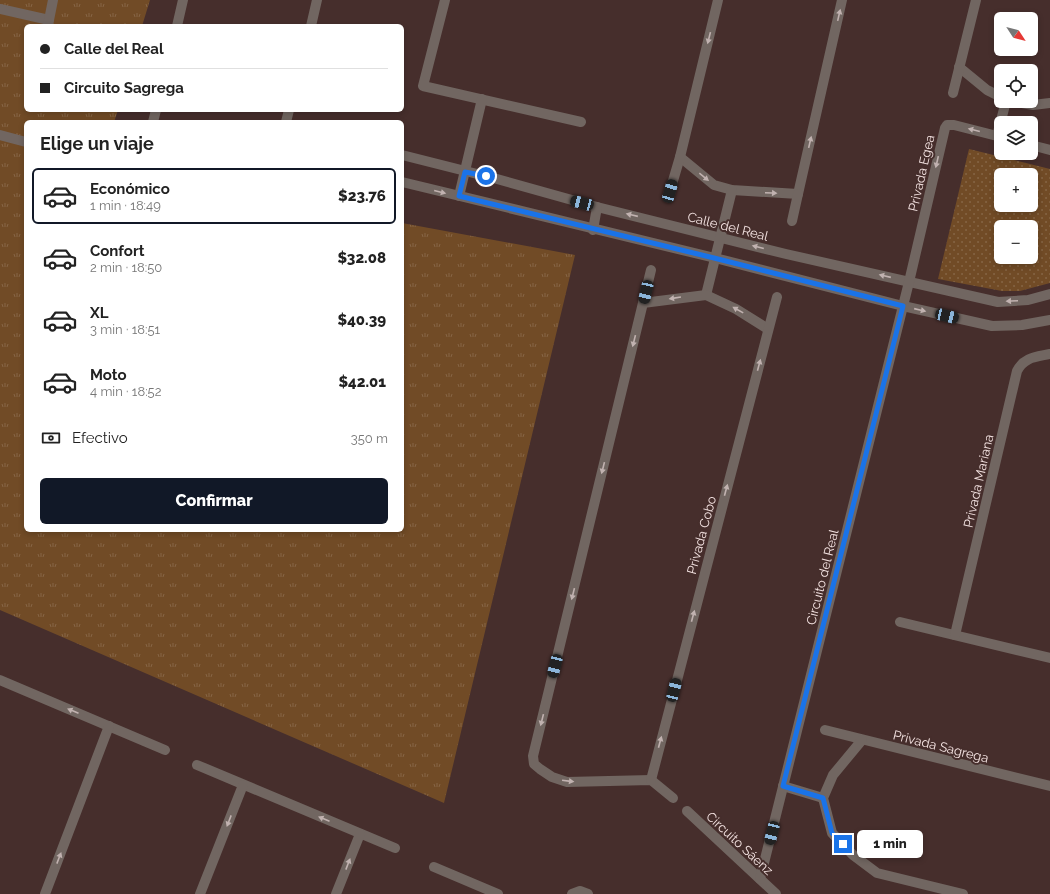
<!DOCTYPE html>
<html lang="es">
<meta charset="utf-8">
<style>
:root{--surface:#fff;--page:#f2f2f2;--text:#222;--muted:#767676;--line:#e0e0e0;--accent:#111827}
body{margin:0;font-family:Raleway,sans-serif;background:var(--page);color:var(--text);height:100vh;display:flex;flex-direction:column;font-size:15px;white-space:nowrap}
*{box-sizing:border-box;margin:0}
p{font-size:13px;color:var(--muted)}
.icon{flex:none;width:22px;height:22px;fill:none;stroke:currentColor;stroke-width:2;stroke-linecap:round;stroke-linejoin:round}
.map{position:relative;flex:1;overflow:hidden}
.drawer{position:absolute;left:24px;top:120px;width:380px;height:412px;display:flex;flex-direction:column;background:var(--surface);border-radius:6px;box-shadow:0 2px 6px #0003}
.drawer>*{flex:none}
.banner{position:absolute;left:24px;top:24px;width:380px;height:88px;border-radius:6px;box-shadow:0 2px 6px #0003;display:grid;align-content:center;height:88px;padding:0 16px;background:var(--surface)}
.needle{width:26px;rotate:126deg}
.tools{position:absolute;left:994px;top:12px;display:grid;gap:8px}
.tools a{display:grid;place-items:center;width:44px;height:44px;border-radius:6px;background:var(--surface);box-shadow:0 2px 6px #0003;font-size:20px}
.end{position:absolute;width:18px;height:18px;margin:-9px;border:5px solid #1a73e8;background:#fff;box-shadow:0 0 0 2px #fff}
.from{border-radius:50%}
.bubble{position:absolute;height:28px;border-radius:6px;background:var(--surface);box-shadow:0 2px 6px #0003;font-size:13px;font-weight:800;line-height:28px;text-align:center}
.car{position:absolute;width:12px;height:24px;margin:-12px -6px;border-radius:5px;box-shadow:0 0 3px 1px #0007;background:linear-gradient(#222 24%,#8ab4d8 0 40%,#222 0 76%,#8ab4d8 0 86%,#222 0)}
.banner b{display:flex;align-items:center;gap:14px;height:38px;font-size:15px}
.banner b+b{border-top:1px solid var(--line)}
.banner i{width:10px;height:10px;background:var(--text)}
ul{padding:0;list-style:none}
li{display:flex;align-items:center;gap:12px;height:56px;margin:0 8px 6px;padding:0 8px;border:2px solid transparent;border-radius:6px}
li div{flex:1}
li b{display:block;font-size:15px}
li em{font-style:normal;font-weight:800}
li.current{border-color:var(--accent)}
li>.icon{width:36px;height:36px;stroke-width:1.5}
h2{padding:0 16px;font-size:18px;line-height:48px}
.pay{display:flex;align-items:center;gap:10px;height:44px;padding:0 16px;font-size:15px}
.pay p{margin-inline-start:auto}
.button{display:flex;gap:8px;margin-top:auto;padding:8px 16px}
.button a{flex:1;height:46px;border-radius:6px;background:var(--accent);color:#fff;font-size:16px;font-weight:800;line-height:46px;text-align:center}
.map>svg:first-child{display:block}
.grass{fill:url(#grass-tufts)}
.park{fill:url(#park-dots);fill-rule:evenodd}
.lines{fill:none;stroke-linecap:round;stroke-linejoin:round}
.street{stroke:#716661;stroke-width:10}
.oneway{fill:#c1b2b0}
.route{stroke:#1a73e8;stroke-width:5}
.labels{text-anchor:middle;stroke-width:4;stroke-linejoin:round;paint-order:stroke}
.street-label{font-size:13px;fill:#f6e5e4;stroke:#462e2c}
</style>
<div class="map">
<svg width="1050" height="894" viewBox="0 0 1050 894">
<defs>
<pattern id="grass-tufts" width="24" height="20" patternUnits="userSpaceOnUse"><rect width="24" height="20" fill="#714b26"/><path d="M3 7l-1-3M5 7V3M7 7l1-3M15 17l-1-3M17 17v-4M19 17l1-3" fill="none" stroke="#866545"/></pattern>
<pattern id="park-dots" width="8" height="8" patternUnits="userSpaceOnUse"><rect width="8" height="8" fill="#714b26"/><path d="M2 2h.1M6 6h.1" fill="none" stroke="#866545" stroke-width="1.8" stroke-linecap="round"/></pattern>
</defs>
<rect width="100%" height="100%" fill="#462e2c"/>
<path class="grass" d="M 0,0 L 150,0 L 142,26 L 26,26 L 26,110 L 118,110 L 114,122 L 26,122 L 26,530 L 402,530 L 402,223 L 575,255 L 444,803 L 0,610 Z"/>
<path class="park" d="M 969,149 L 1050,169 L 1050,283 L 1020,291 L 1002,291 L 938,279 ZM 1001,175 L 1031,175 L 1031,205 L 1001,205 ZM 1001,227 L 1031,227 L 1031,257 L 1001,257 Z"/>
<g class="lines">
<g class="street">
<path d="M 445,0 L 423,86 L 581,122"/>
<path d="M 0,9 L 49,20"/>
<path d="M 48,25 L 53,0"/>
<path d="M 177,26 L 183,0"/>
<path d="M 311,26 L 317,0"/>
<path d="M 959,67 L 987,90 L 1001,97"/>
<path d="M 953,93 L 976,0"/>
<path d="M 1011,101 L 1033,105 L 1050,103"/>
<path d="M 153,122 L 156,110"/>
<path d="M 286,122 L 289,110"/>
<path d="M 0,135 L 26,142"/>
<path d="M 997,136 L 1006,101"/>
<path d="M 1031,145 L 1050,150"/>
<path d="M 402,155 L 497,179 L 597,207 L 786,254 L 998,302 L 1028,300 L 1050,294"/>
<path d="M 680,157 L 714,185 L 732,190 L 798,194 L 842,0"/>
<path d="M 402,182 L 715,258 L 903,306 L 992,326 L 1022,325 L 1050,320"/>
<path d="M 670,191 L 680,157 L 718,0"/>
<path d="M 459,196 L 482,99"/>
<path d="M 792,221 L 798,194"/>
<path d="M 593,230 L 597,207"/>
<path d="M 651,270 L 533,756 L 534,764 L 540,769 L 552,777 L 567,782 L 651,780 L 673,798"/>
<path d="M 706,295 L 732,190"/>
<path d="M 643,303 L 706,295 L 736,309 L 768,329"/>
<path d="M 900,622 L 1050,658"/>
<path d="M 955,635 L 1017,371 C 1024,357 1036,357 1050,354"/>
<path d="M 0,680 L 165,750"/>
<path d="M 825,730 L 1050,786"/>
<path d="M 862,740 L 833,775 L 823,798 L 832,833 L 853,855 L 877,873 L 963,894"/>
<path d="M 197,765 L 395,848"/>
<path d="M 651,780 L 777,297"/>
<path d="M 783,786 L 823,798"/>
<path d="M 687,811 L 776,894"/>
<path d="M 434,867 L 498,894"/>
<path d="M 760,879 L 909,282 L 945,128 L 947,125 L 954,125 L 1001,137"/>
<path d="M 45,894 L 109,726"/>
<path d="M 200,894 L 243,785"/>
<path d="M 336,894 L 360,834"/>
<path d="M 572,894 L 580,891 L 588,894"/>
</g>
</g>
<defs><path id="oneway-solid" d="M-6-.8H1V-3.2L6.5 0L1 3.2V.8H-6Z"/></defs>
<g class="oneway">
<use href="#oneway-solid" transform="translate(839 15) rotate(-77)"/>
<use href="#oneway-solid" transform="translate(709 38) rotate(104)"/>
<use href="#oneway-solid" transform="translate(974 130) rotate(-166)"/>
<use href="#oneway-solid" transform="translate(810 142) rotate(-77)"/>
<use href="#oneway-solid" transform="translate(937 162) rotate(103)"/>
<use href="#oneway-solid" transform="translate(704 177) rotate(39)"/>
<use href="#oneway-solid" transform="translate(440 192) rotate(14)"/>
<use href="#oneway-solid" transform="translate(771 193) rotate(3)"/>
<use href="#oneway-solid" transform="translate(632 215) rotate(-167)"/>
<use href="#oneway-solid" transform="translate(758 247) rotate(-166)"/>
<use href="#oneway-solid" transform="translate(885 276) rotate(-167)"/>
<use href="#oneway-solid" transform="translate(675 298) rotate(171)"/>
<use href="#oneway-solid" transform="translate(1012 301) rotate(177)"/>
<use href="#oneway-solid" transform="translate(738 310) rotate(-151)"/>
<use href="#oneway-solid" transform="translate(920 310) rotate(13)"/>
<use href="#oneway-solid" transform="translate(634 341) rotate(104)"/>
<use href="#oneway-solid" transform="translate(759 365) rotate(-75)"/>
<use href="#oneway-solid" transform="translate(603 468) rotate(104)"/>
<use href="#oneway-solid" transform="translate(726 490) rotate(-75)"/>
<use href="#oneway-solid" transform="translate(573 594) rotate(104)"/>
<use href="#oneway-solid" transform="translate(693 616) rotate(-75)"/>
<use href="#oneway-solid" transform="translate(73 711) rotate(-157)"/>
<use href="#oneway-solid" transform="translate(542 720) rotate(104)"/>
<use href="#oneway-solid" transform="translate(660 742) rotate(-75)"/>
<use href="#oneway-solid" transform="translate(568 781) rotate(7)"/>
<use href="#oneway-solid" transform="translate(324 819) rotate(-157)"/>
<use href="#oneway-solid" transform="translate(229 821) rotate(111)"/>
<use href="#oneway-solid" transform="translate(59 858) rotate(-69)"/>
<use href="#oneway-solid" transform="translate(348 864) rotate(-69)"/>
</g>
<g class="lines">
<path class="route" d="M 486,176 L 465,172 L 459,196 L 714,258 L 903,306 L 783,786 L 823,798 L 832,833 L 843,844"/>
</g>
<g class="labels">
<g class="street-label">
<text transform="translate(921 173) rotate(-77)" y="5">Privada Egea</text>
<text transform="translate(728 226) rotate(14)" y="5">Calle del Real</text>
<text transform="translate(978 481) rotate(-77)" y="5">Privada Mariana</text>
<text transform="translate(701 535) rotate(-75)" y="5">Privada Cobo</text>
<text transform="translate(822 577) rotate(-76)" y="5">Circuito del Real</text>
<text transform="translate(941 746) rotate(14)" y="5">Privada Sagrega</text>
<text transform="translate(740 843) rotate(43)" y="5">Circuito Sáenz</text>
</g>
</g>
</svg>
<div class="tools">
<a><svg class="needle" viewBox="-14 -14 28 28"><path d="M0-13l5 13h-10z" fill="#e53935"/><path d="M0 13l5-13h-10z" fill="#767676"/></svg></a>
<a><svg class="icon" aria-label="locate" viewBox="0 0 24 24"><circle cx="12" cy="12" r="6"/><path d="M12 2v4M12 18v4M2 12h4M18 12h4"/></svg></a>
<a><svg class="icon" aria-label="layers" viewBox="0 0 24 24"><path d="M12 4l9 5-9 5-9-5zM3 14l9 5 9-5"/></svg></a>
<a>+</a>
<a>−</a>
</div>
<i class="end from" style="left:486px;top:176px"></i>
<i class="end" style="left:843px;top:844px"></i>
<div class="bubble" style="left:857px;top:830px;width:66px">1 min</div>
<i class="car" style="left:670px;top:191px;rotate:16deg"></i>
<i class="car" style="left:582px;top:203px;rotate:285deg"></i>
<i class="car" style="left:646px;top:292px;rotate:193deg"></i>
<i class="car" style="left:947px;top:316px;rotate:103deg"></i>
<i class="car" style="left:555px;top:666px;rotate:194deg"></i>
<i class="car" style="left:674px;top:690px;rotate:14deg"></i>
<i class="car" style="left:772px;top:833px;rotate:194deg"></i>
<div class="banner">
<b><i class="from"></i>Calle del Real</b>
<b><i></i>Circuito Sagrega</b>
</div>
<section class="drawer">
<h2>Elige un viaje</h2>
<ul>
<li class="current"><svg class="icon" aria-label="car" viewBox="0 0 24 24"><path d="M5 17H2v-5l4-1 3-4h7l3 4 3 1v5h-3M9 17h6M6 11h13"/><circle cx="7" cy="17" r="2"/><circle cx="17" cy="17" r="2"/></svg><div><b>Económico</b><p>1 min · 18:49</p></div><em>$23.76</em></li>
<li><svg class="icon" aria-label="car" viewBox="0 0 24 24"><path d="M5 17H2v-5l4-1 3-4h7l3 4 3 1v5h-3M9 17h6M6 11h13"/><circle cx="7" cy="17" r="2"/><circle cx="17" cy="17" r="2"/></svg><div><b>Confort</b><p>2 min · 18:50</p></div><em>$32.08</em></li>
<li><svg class="icon" aria-label="car" viewBox="0 0 24 24"><path d="M5 17H2v-5l4-1 3-4h7l3 4 3 1v5h-3M9 17h6M6 11h13"/><circle cx="7" cy="17" r="2"/><circle cx="17" cy="17" r="2"/></svg><div><b>XL</b><p>3 min · 18:51</p></div><em>$40.39</em></li>
<li><svg class="icon" aria-label="car" viewBox="0 0 24 24"><path d="M5 17H2v-5l4-1 3-4h7l3 4 3 1v5h-3M9 17h6M6 11h13"/><circle cx="7" cy="17" r="2"/><circle cx="17" cy="17" r="2"/></svg><div><b>Moto</b><p>4 min · 18:52</p></div><em>$42.01</em></li>
</ul>
<div class="pay"><svg class="icon" aria-label="cash" viewBox="0 0 24 24"><path d="M3 7h18v10H3z"/><circle cx="12" cy="12" r="2"/></svg>Efectivo<p>350 m</p></div>
<div class="button"><a>Confirmar</a></div>
</section>
</div>
